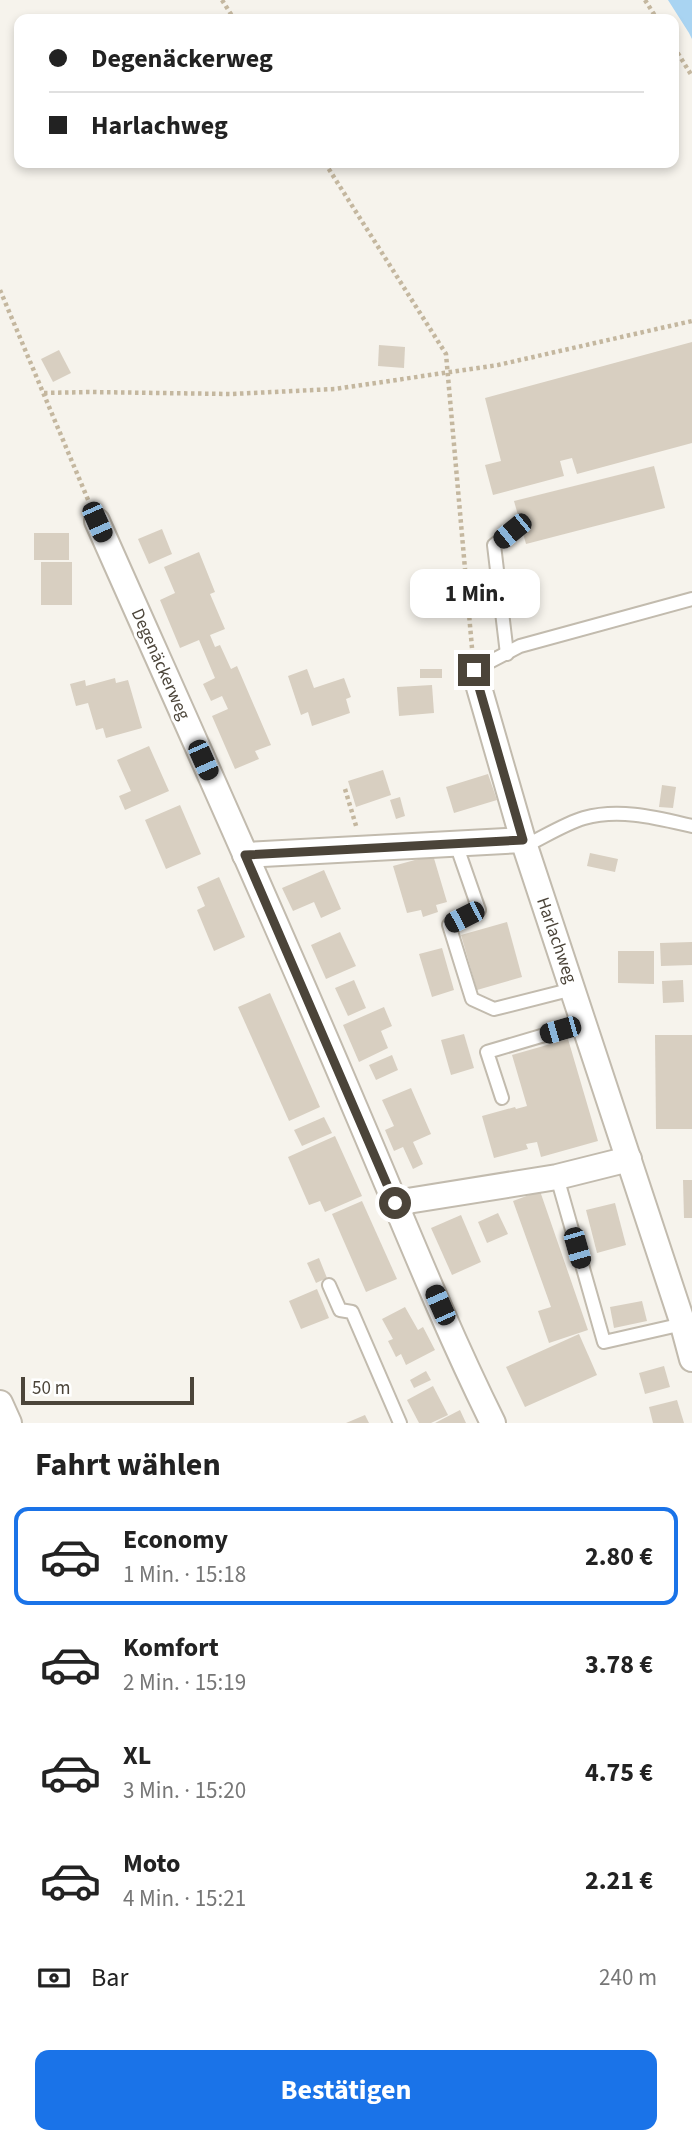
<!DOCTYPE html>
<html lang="de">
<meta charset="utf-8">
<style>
:root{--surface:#fff;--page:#f6f6f6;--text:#222;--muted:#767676;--line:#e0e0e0;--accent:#1a73e8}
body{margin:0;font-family:"Source Sans 3",sans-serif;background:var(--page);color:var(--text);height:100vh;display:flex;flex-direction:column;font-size:26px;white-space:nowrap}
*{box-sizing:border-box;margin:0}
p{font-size:23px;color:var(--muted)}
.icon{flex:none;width:38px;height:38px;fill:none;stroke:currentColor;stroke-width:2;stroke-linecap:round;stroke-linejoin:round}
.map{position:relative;height:1423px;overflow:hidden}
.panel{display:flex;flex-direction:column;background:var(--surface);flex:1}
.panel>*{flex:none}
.top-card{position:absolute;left:14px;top:14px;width:665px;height:154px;border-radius:14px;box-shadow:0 4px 10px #0003;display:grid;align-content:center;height:154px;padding:0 35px;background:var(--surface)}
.scale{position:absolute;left:21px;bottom:18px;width:173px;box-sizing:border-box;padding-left:7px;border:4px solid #4b4439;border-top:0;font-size:19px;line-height:24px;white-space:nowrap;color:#4b4439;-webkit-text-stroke:5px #fff;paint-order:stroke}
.end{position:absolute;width:32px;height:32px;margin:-16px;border:9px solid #4b4439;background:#fff;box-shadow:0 0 0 4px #fff}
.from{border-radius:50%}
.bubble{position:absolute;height:49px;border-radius:14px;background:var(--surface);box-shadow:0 4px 10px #0003;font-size:23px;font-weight:700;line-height:49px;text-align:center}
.car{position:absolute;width:21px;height:42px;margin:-21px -10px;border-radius:9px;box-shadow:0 0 5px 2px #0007;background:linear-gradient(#222 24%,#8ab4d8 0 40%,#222 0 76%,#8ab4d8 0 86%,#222 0)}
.top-card b{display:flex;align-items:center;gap:24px;height:66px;font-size:26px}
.top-card b+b{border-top:2px solid var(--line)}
.top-card i{width:18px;height:18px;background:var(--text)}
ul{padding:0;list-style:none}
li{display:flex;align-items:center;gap:21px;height:98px;margin:0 14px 10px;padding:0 21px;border:4px solid transparent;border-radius:14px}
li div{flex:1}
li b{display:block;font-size:26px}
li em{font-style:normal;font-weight:700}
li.active{border-color:var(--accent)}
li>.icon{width:63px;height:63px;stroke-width:1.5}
h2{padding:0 35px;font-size:32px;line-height:84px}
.pay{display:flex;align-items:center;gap:18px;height:77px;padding:0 35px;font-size:26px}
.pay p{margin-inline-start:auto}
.button{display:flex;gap:14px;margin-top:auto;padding:14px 35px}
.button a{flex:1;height:80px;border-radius:14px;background:var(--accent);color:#fff;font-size:28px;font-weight:700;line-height:80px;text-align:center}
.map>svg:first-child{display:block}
.water{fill:#a9d4f2}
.building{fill:#d8cfc1}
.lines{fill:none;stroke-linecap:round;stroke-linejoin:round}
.lane-casing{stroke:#c2bbae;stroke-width:16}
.street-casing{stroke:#c2bbae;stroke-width:28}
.path{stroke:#c4b79f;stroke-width:4.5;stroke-dasharray:3.5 3.5;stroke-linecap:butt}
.lane{stroke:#fff;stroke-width:12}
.street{stroke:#fff;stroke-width:24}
.route{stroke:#4b4439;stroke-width:9}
.labels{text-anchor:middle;stroke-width:6;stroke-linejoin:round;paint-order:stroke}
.street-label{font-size:18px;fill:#4b4439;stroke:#fff}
</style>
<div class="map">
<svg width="692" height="1423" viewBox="0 0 692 1423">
<rect width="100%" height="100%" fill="#f6f3ec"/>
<path class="water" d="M 668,0 L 692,0 L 692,39 L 689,33 Z"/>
<g class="building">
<path d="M 692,342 L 692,443 L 577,474 L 572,458 L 560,461 L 564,476 L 493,495 L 485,465 L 501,461 L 485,398 Z"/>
<path d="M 379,345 L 405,347 L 404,368 L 378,366 Z"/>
<path d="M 59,350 L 71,373 L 53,382 L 41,359 Z"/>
<path d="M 654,466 L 665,508 L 526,544 L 514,501 Z"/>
<path d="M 162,529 L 172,554 L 149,564 L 138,539 Z"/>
<rect x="34" y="533" width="35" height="27"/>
<path d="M 199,552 L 215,592 L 210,594 L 225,629 L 210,635 L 215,647 L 220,645 L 231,669 L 237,666 L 271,745 L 255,751 L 259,759 L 235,769 L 212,716 L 228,709 L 222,696 L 211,701 L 203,684 L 215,678 L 199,640 L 180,648 L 160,600 L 175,593 L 164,567 Z"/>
<rect x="41" y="562" width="31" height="43"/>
<path d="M 307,669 L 314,688 L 344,678 L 351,697 L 346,699 L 350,713 L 312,726 L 308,712 L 301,715 L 288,676 Z"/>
<rect x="420" y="669" width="22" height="9"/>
<path d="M 115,678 L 116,683 L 128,680 L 142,728 L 106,738 L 103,728 L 96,730 L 88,703 L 76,706 L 70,684 L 85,680 L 86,686 Z"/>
<path d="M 432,685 L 434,713 L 399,716 L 397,687 Z"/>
<path d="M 149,746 L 169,791 L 125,810 L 119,796 L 131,791 L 117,760 Z"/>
<path d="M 383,770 L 391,795 L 356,807 L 348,781 Z"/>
<path d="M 488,774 L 497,800 L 454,813 L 446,787 Z"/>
<path d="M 662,785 L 676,787 L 673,808 L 659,807 Z"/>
<path d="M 400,797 L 405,816 L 396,819 L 390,800 Z"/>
<path d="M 180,805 L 201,854 L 166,869 L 145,820 Z"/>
<path d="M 590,853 L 618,859 L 615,872 L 587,866 Z"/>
<path d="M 433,855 L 447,902 L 436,905 L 438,912 L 423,917 L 421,910 L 407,913 L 393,866 Z"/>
<path d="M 324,870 L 341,909 L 321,918 L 314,902 L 293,911 L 282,888 Z"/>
<path d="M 219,877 L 245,937 L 214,951 L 197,910 L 205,906 L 197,887 Z"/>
<path d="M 507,922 L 522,977 L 477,990 L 461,935 Z"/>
<path d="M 340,932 L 356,966 L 326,979 L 311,945 Z"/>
<path d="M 692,942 L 692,965 L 661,966 L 660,943 Z"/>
<path d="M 442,948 L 454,990 L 432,997 L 419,954 Z"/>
<path d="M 618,951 L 654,951 L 654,984 L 618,983 Z"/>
<path d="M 354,980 L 366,1008 L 348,1016 L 335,988 Z"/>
<path d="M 683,980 L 684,1002 L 663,1003 L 662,981 Z"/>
<path d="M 270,993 L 320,1107 L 289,1121 L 238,1007 Z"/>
<path d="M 384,1007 L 392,1026 L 381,1031 L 388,1048 L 359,1062 L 343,1025 Z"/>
<path d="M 464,1034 L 474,1068 L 451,1075 L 441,1040 Z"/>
<path d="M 655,1035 L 692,1035 L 692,1129 L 656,1129 Z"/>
<path d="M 568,1039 L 598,1141 L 541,1157 L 537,1142 L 526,1144 L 528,1149 L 494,1158 L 482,1116 L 515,1107 L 516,1109 L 527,1106 L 512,1055 Z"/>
<path d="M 392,1055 L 398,1070 L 376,1080 L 369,1065 Z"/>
<path d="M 411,1088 L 431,1134 L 413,1142 L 423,1164 L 413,1169 L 403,1147 L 394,1151 L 385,1130 L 394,1126 L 382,1100 Z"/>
<path d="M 324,1117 L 332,1133 L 302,1146 L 294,1130 Z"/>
<path d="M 335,1136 L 362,1196 L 325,1212 L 320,1201 L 309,1205 L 288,1157 Z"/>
<path d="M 683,1180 L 692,1180 L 692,1218 L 684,1218 Z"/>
<path d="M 540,1191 L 588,1330 L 549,1343 L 538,1311 L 551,1307 L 513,1201 Z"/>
<path d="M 362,1201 L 397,1279 L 366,1292 L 332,1214 Z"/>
<path d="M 615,1203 L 626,1245 L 597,1253 L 586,1210 Z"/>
<path d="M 498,1213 L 508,1234 L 487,1243 L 478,1222 Z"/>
<path d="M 461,1215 L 481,1262 L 452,1275 L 431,1228 Z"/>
<path d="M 319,1258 L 327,1278 L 316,1283 L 307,1263 Z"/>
<path d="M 317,1289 L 329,1318 L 301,1329 L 289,1301 Z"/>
<path d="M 642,1301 L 647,1321 L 614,1328 L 610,1307 Z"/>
<path d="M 405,1307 L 418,1330 L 423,1327 L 435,1350 L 406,1365 L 401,1354 L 396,1357 L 388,1341 L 393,1339 L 382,1319 Z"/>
<path d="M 579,1334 L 597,1375 L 525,1407 L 506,1367 Z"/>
<path d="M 664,1366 L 670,1387 L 645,1394 L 639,1373 Z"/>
<path d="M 426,1371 L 431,1380 L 414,1388 L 410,1380 Z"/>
<path d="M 433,1386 L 448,1415 L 431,1423 L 419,1423 L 407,1400 Z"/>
<path d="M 677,1400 L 684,1423 L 653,1423 L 649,1407 Z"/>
<path d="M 460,1410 L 466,1423 L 435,1423 Z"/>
<path d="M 365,1415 L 369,1423 L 346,1423 Z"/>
</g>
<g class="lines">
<defs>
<g id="lane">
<path d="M 507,654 L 494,545 L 512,531"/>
<path d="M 474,670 L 520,646 L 692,599"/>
<path d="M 456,844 L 479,910 L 449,925 L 472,999 L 494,1009 L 573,989"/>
<path d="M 525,846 C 544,837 564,824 584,818 C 620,808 657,818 692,826"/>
<path d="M 502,1098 L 487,1052 L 585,1023"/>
<path d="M 557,1177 L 604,1342 L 683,1324"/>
<path d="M 329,1285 L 340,1310 L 352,1312 L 400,1423"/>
</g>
<g id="street">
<path d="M 97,521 C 184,717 272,911 355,1108 C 400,1213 442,1320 493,1423"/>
<path d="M 474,670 L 523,840 L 681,1318 L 692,1359"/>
<path d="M 245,855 L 523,840"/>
<path d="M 395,1203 L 557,1177 L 629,1159"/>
<path d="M 0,1403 L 9,1423"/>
</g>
</defs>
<use href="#lane" class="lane-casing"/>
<use href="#street" class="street-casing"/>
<g class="path">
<path d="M 222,0 L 234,19"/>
<path d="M 645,0 L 657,19"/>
<path d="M 674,47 L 692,76"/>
<path d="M 325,163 L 446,354 L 472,648"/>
<path d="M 0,290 L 89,502"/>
<path d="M 44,393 L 89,392 L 231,394 L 335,389 L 498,365 L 692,321"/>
<path d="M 345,789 L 357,829"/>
</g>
<use href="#lane" class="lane"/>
<use href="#street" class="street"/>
</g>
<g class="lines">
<path class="route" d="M 395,1203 L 245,855 L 523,840 L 474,670"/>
</g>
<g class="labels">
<g class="street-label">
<text transform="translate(161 664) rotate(66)" y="6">Degenäckerweg</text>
<text transform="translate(557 940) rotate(71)" y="6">Harlachweg</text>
</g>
</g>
</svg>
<div class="scale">50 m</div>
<i class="end from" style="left:395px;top:1203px"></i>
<i class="end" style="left:474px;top:670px"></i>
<div class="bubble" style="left:410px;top:569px;width:130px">1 Min.</div>
<i class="car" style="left:97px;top:522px;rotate:156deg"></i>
<i class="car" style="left:512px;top:531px;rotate:231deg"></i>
<i class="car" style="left:203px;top:760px;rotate:156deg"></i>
<i class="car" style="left:464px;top:917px;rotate:243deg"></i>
<i class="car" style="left:560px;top:1030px;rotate:254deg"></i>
<i class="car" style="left:577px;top:1248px;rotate:164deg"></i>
<i class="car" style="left:440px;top:1305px;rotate:336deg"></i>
<div class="top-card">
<b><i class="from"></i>Degenäckerweg</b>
<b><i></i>Harlachweg</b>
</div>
</div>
<section class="panel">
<h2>Fahrt wählen</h2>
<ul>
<li class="active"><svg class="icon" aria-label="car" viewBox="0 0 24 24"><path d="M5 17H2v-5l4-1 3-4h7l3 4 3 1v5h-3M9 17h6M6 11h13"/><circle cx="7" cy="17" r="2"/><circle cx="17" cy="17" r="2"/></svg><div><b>Economy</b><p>1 Min. · 15:18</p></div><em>2.80 €</em></li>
<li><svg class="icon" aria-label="car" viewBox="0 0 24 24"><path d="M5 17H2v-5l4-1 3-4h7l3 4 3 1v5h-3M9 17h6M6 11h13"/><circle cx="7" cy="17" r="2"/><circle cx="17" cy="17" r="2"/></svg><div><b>Komfort</b><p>2 Min. · 15:19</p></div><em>3.78 €</em></li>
<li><svg class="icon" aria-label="car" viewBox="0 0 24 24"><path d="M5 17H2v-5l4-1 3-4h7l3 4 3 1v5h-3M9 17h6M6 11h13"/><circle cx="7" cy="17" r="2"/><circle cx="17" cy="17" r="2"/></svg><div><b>XL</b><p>3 Min. · 15:20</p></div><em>4.75 €</em></li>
<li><svg class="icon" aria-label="car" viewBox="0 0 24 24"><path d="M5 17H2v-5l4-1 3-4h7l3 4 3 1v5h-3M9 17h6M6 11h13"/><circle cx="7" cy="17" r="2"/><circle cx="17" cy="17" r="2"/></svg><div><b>Moto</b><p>4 Min. · 15:21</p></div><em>2.21 €</em></li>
</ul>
<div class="pay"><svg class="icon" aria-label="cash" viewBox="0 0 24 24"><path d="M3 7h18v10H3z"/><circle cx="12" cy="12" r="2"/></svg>Bar<p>240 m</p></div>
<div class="button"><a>Bestätigen</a></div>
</section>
